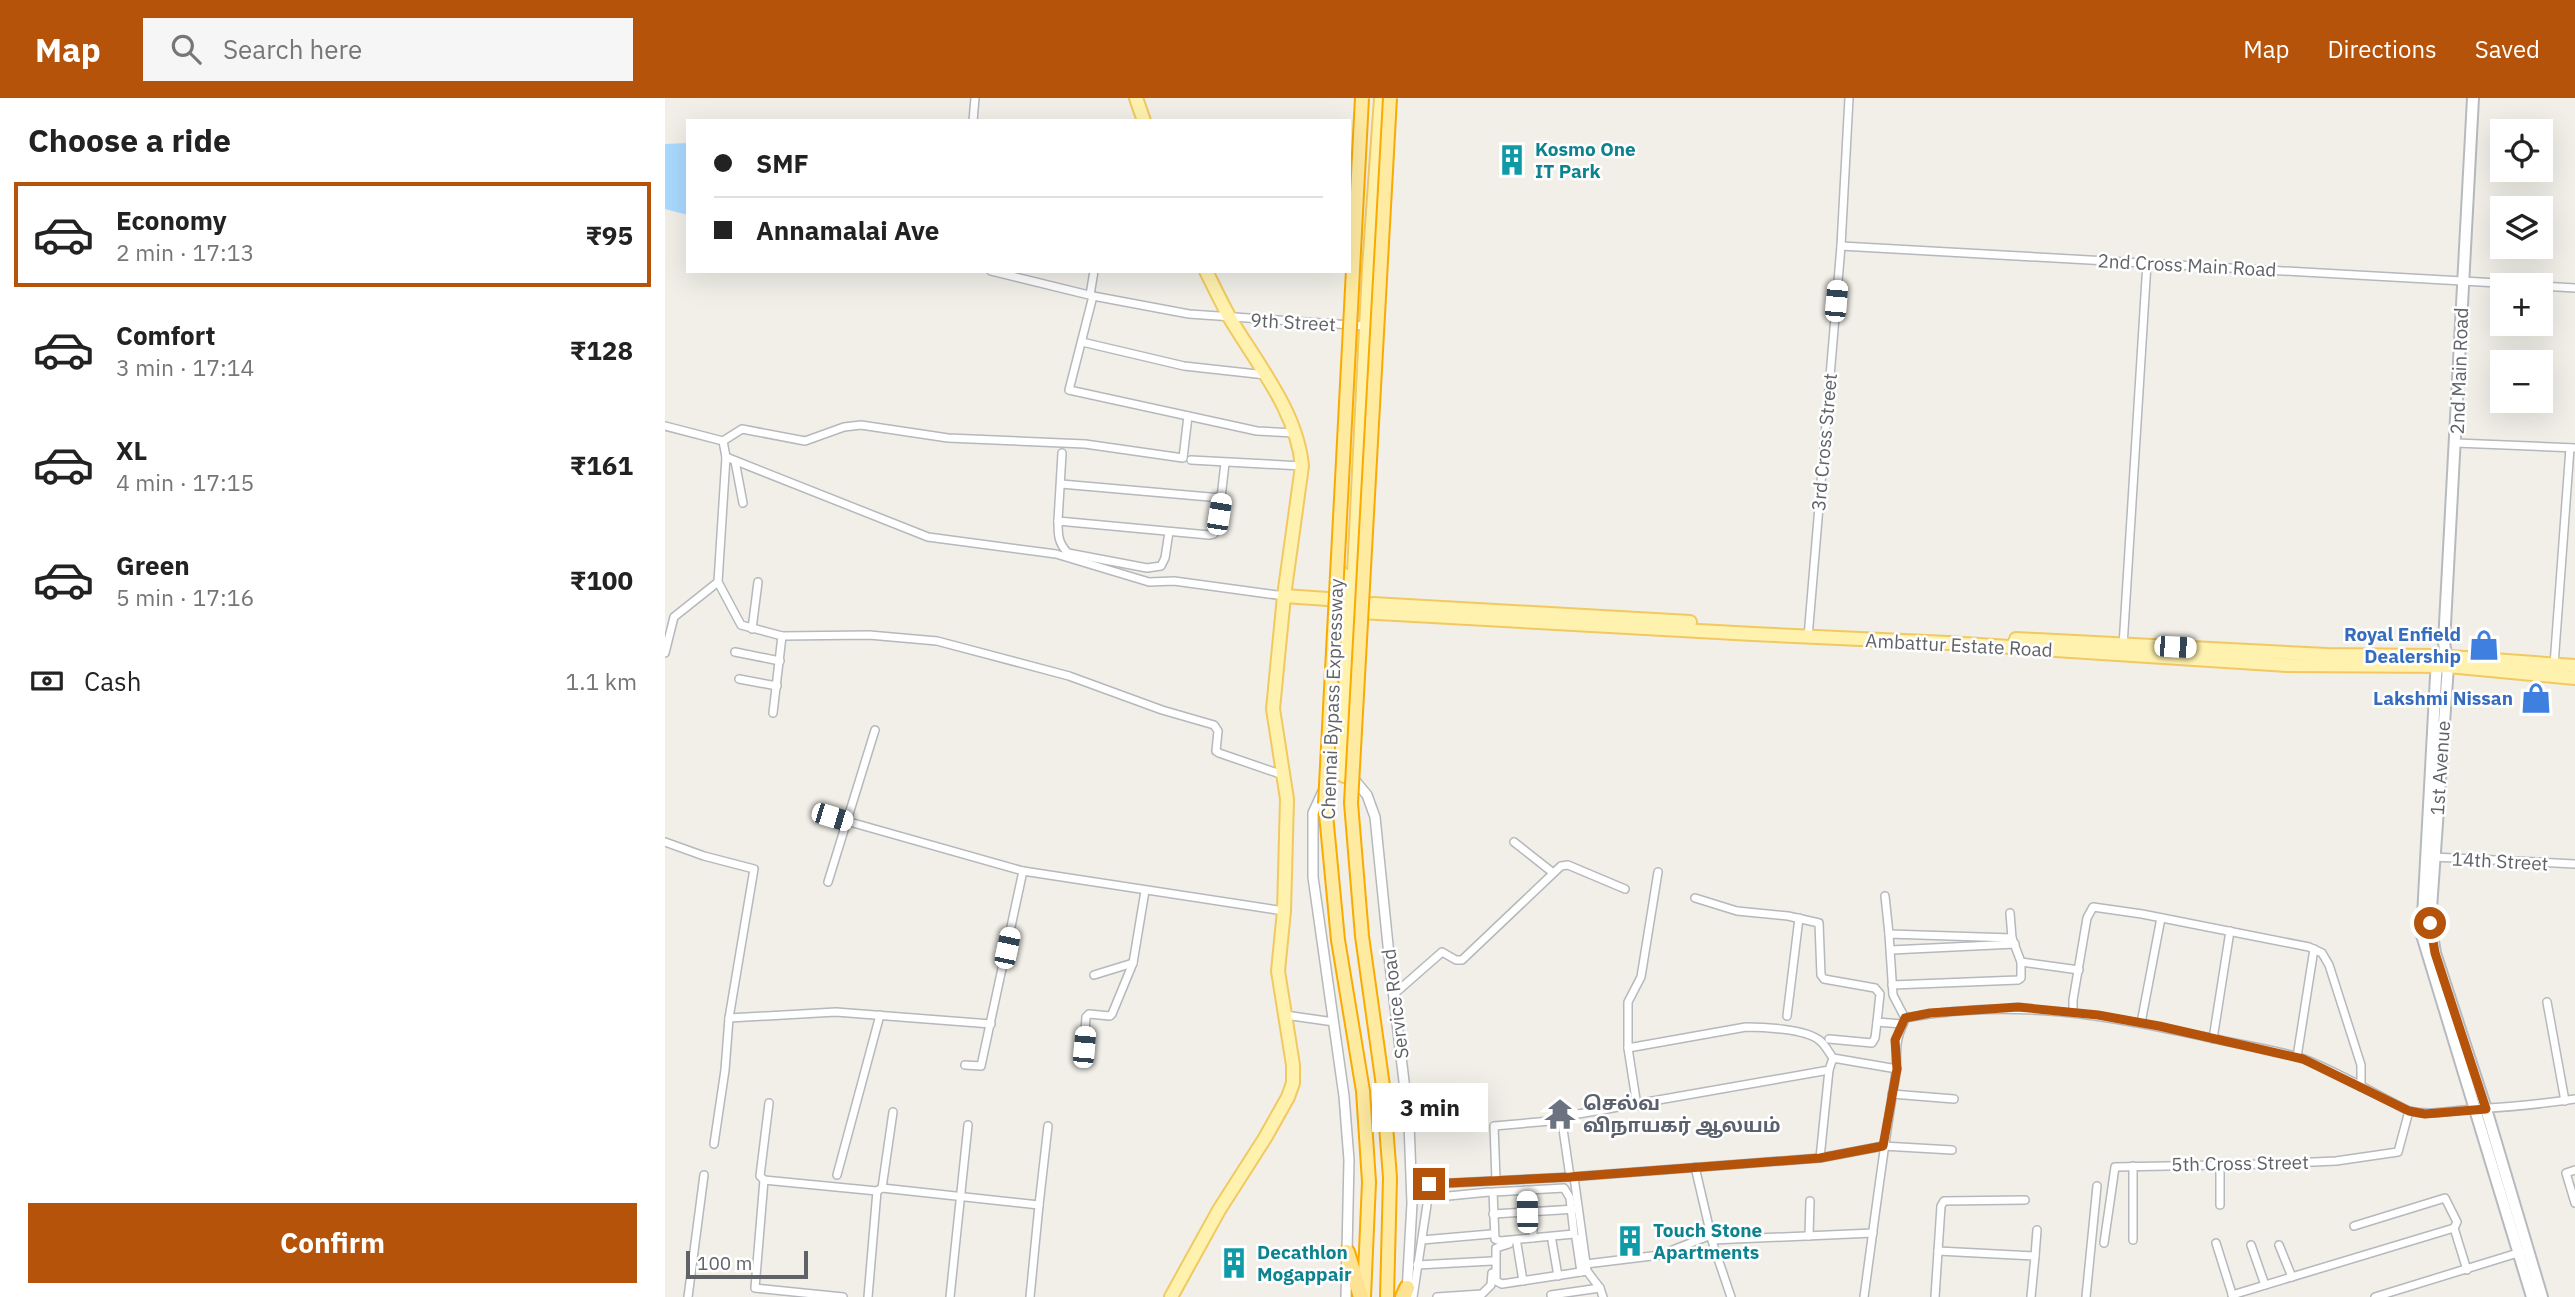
<!DOCTYPE html>
<meta charset="utf-8">
<style>
:root{--surface:#fff;--page:#f6f6f6;--text:#222;--muted:#767676;--line:#e0e0e0;--accent:#b45309}
body{margin:0;font-family:"IBM Plex Sans","Noto Sans Tamil",sans-serif;background:var(--page);color:var(--text);height:100vh;display:flex;flex-direction:column;font-size:26px;white-space:nowrap}
*{box-sizing:border-box;margin:0}
p{font-size:23px;color:var(--muted)}
.icon{flex:none;width:38px;height:38px;fill:none;stroke:currentColor;stroke-width:2;stroke-linecap:round;stroke-linejoin:round}
.map{position:relative;flex:1;overflow:hidden}
.panel{display:flex;flex-direction:column;background:var(--surface);width:665px}
.panel>*{flex:none}
.top-card{position:absolute;left:21px;top:21px;width:665px;height:154px;border-radius:0px;box-shadow:0 7px 28px #0002;display:grid;align-content:center;height:154px;padding:0 28px;background:var(--surface)}
.buttons{position:absolute;left:1825px;top:21px;display:grid;gap:14px}
.buttons a{display:grid;place-items:center;width:63px;height:63px;border-radius:0px;background:var(--surface);box-shadow:0 7px 28px #0002;font-size:35px}
.scale{position:absolute;left:21px;bottom:18px;width:122px;box-sizing:border-box;padding-left:7px;border:4px solid #5f6368;border-top:0;font-size:19px;line-height:24px;white-space:nowrap;color:#5f6368;-webkit-text-stroke:5px #fff;paint-order:stroke}
.end{position:absolute;width:32px;height:32px;margin:-16px;border:9px solid #b45309;background:#fff;box-shadow:0 0 0 4px #fff}
.from{border-radius:50%}
.bubble{position:absolute;height:49px;border-radius:0px;background:var(--surface);box-shadow:0 7px 28px #0002;font-size:23px;font-weight:700;line-height:49px;text-align:center}
.car{position:absolute;width:21px;height:42px;margin:-21px -10px;border-radius:9px;box-shadow:0 0 5px 2px #0007;background:linear-gradient(#fff 24%,#345 0 40%,#fff 0 76%,#345 0 86%,#fff 0)}
.top-card b{display:flex;align-items:center;gap:24px;height:66px;font-size:26px}
.top-card b+b{border-top:2px solid var(--line)}
.top-card i{width:18px;height:18px;background:var(--text)}
ul{padding:0;list-style:none}
li{display:flex;align-items:center;gap:21px;height:105px;margin:0 14px 10px;padding:0 14px;border:4px solid transparent;border-radius:0px}
li div{flex:1}
li b{display:block;font-size:26px}
li em{font-style:normal;font-weight:700}
li.on{border-color:var(--accent)}
li>.icon{width:63px;height:63px;stroke-width:1.5}
h2{padding:0 28px;font-size:32px;line-height:84px}
.pay{display:flex;align-items:center;gap:18px;height:77px;padding:0 28px;font-size:26px}
.pay p{margin-inline-start:auto}
.button{display:flex;gap:14px;margin-top:auto;padding:14px 28px}
.button a{flex:1;height:80px;border-radius:0px;background:var(--accent);color:#fff;font-size:28px;font-weight:700;line-height:80px;text-align:center}
header{display:flex;align-items:center;gap:42px;box-sizing:border-box;height:98px;padding:0 35px;background:var(--accent);color:#fff}
header strong{font-size:33px}
nav{display:flex;gap:38px;margin-inline-start:auto;font-size:24px}
.search{width:490px;height:63px;background:var(--page);display:flex;align-items:center;gap:18px;box-sizing:border-box;padding:0 24px;border-radius:0px;color:var(--muted);font-size:26px}
main{display:flex;flex:1;min-height:0}
.map>svg:first-child{display:block}
.water{fill:#aadaff}
.lines{fill:none;stroke-linecap:round;stroke-linejoin:round}
.minor-casing{stroke:#b5b8bc;stroke-width:10}
.tertiary-casing{stroke:#b5b8bc;stroke-width:12}
.secondary-casing{stroke:#b6babf;stroke-width:14}
.primary-casing{stroke:#f2c960;stroke-width:16}
.trunk-casing{stroke:#f9ab00;stroke-width:16}
.motorway-casing{stroke:#f9ab00;stroke-width:18}
.minor{stroke:#fff;stroke-width:7}
.tertiary{stroke:#fff;stroke-width:9}
.secondary{stroke:#fff;stroke-width:10}
.primary{stroke:#fff2af;stroke-width:12}
.trunk{stroke:#feeaa1;stroke-width:12}
.motorway{stroke:#fde293;stroke-width:14}
.trunk-bridge-casing{stroke:#f9ab00;stroke-width:16;stroke-linecap:butt}
.trunk-bridge{stroke:#feeaa1;stroke-width:12}
.route{stroke:#b45309;stroke-width:9}
.labels{text-anchor:middle;stroke-width:5;stroke-linejoin:round;paint-order:stroke}
.culture-label{font-size:19px;font-weight:bold;fill:#0d838f;stroke:#fff;text-anchor:start}
.street-label{font-size:19px;fill:#5f6368;stroke:#fff}
.shop-label{font-size:19px;font-weight:bold;fill:#366cbe;stroke:#fff;text-anchor:end}
.worship-label{font-size:19px;font-weight:bold;fill:#5b616d;stroke:#fff;text-anchor:start}
</style>
<header>
<strong>Map</strong>
<div class="search"><svg class="icon" aria-label="search" viewBox="0 0 24 24"><circle cx="10" cy="10" r="6"/><path d="M15 15l6 6"/></svg>Search here</div>
<nav><a>Map</a><a>Directions</a><a>Saved</a></nav>
</header>
<main>
<section class="panel">
<h2>Choose a ride</h2>
<ul>
<li class="on"><svg class="icon" aria-label="car" viewBox="0 0 24 24"><path d="M5 17H2v-5l4-1 3-4h7l3 4 3 1v5h-3M9 17h6M6 11h13"/><circle cx="7" cy="17" r="2"/><circle cx="17" cy="17" r="2"/></svg><div><b>Economy</b><p>2 min · 17:13</p></div><em>₹95</em></li>
<li><svg class="icon" aria-label="car" viewBox="0 0 24 24"><path d="M5 17H2v-5l4-1 3-4h7l3 4 3 1v5h-3M9 17h6M6 11h13"/><circle cx="7" cy="17" r="2"/><circle cx="17" cy="17" r="2"/></svg><div><b>Comfort</b><p>3 min · 17:14</p></div><em>₹128</em></li>
<li><svg class="icon" aria-label="car" viewBox="0 0 24 24"><path d="M5 17H2v-5l4-1 3-4h7l3 4 3 1v5h-3M9 17h6M6 11h13"/><circle cx="7" cy="17" r="2"/><circle cx="17" cy="17" r="2"/></svg><div><b>XL</b><p>4 min · 17:15</p></div><em>₹161</em></li>
<li><svg class="icon" aria-label="car" viewBox="0 0 24 24"><path d="M5 17H2v-5l4-1 3-4h7l3 4 3 1v5h-3M9 17h6M6 11h13"/><circle cx="7" cy="17" r="2"/><circle cx="17" cy="17" r="2"/></svg><div><b>Green</b><p>5 min · 17:16</p></div><em>₹100</em></li>
</ul>
<div class="pay"><svg class="icon" aria-label="cash" viewBox="0 0 24 24"><path d="M3 7h18v10H3z"/><circle cx="12" cy="12" r="2"/></svg>Cash<p>1.1 km</p></div>
<div class="button"><a>Confirm</a></div>
</section>
<div class="map">
<svg width="1910" height="1199" viewBox="0 0 1910 1199">
<rect width="100%" height="100%" fill="#f1efe8"/>
<path class="water" d="M 23,45 L 23,117 L 0,111 L 0,46 Z"/>
<g class="lines">
<defs>
<g id="minor">
<path d="M 308,23 L 310,0"/>
<path d="M 1176,148 L 1868,187"/>
<path d="M 326,173 L 428,198 L 524,216 L 701,228"/>
<path d="M 1876,188 L 1910,190"/>
<path d="M 425,197 L 429,173"/>
<path d="M 428,198 L 404,292 L 592,333 L 630,335"/>
<path d="M 417,244 L 519,268 L 601,277"/>
<path d="M 0,328 L 58,343"/>
<path d="M 58,343 L 61,359 L 53,484 L 76,527 L 117,538 L 204,537 L 272,543 L 404,578 L 497,612 L 549,627 L 553,633 L 551,653 L 554,655 L 618,677"/>
<path d="M 58,343 L 77,331 L 140,343 L 179,329 L 196,327 L 283,340 L 420,346 L 518,360 L 523,318"/>
<path d="M 1791,345 L 1910,350"/>
<path d="M 397,355 L 393,423 L 544,437 L 549,436 L 551,431 L 556,400"/>
<path d="M 61,359 L 263,439 L 391,456 L 484,484 L 509,483 L 619,498"/>
<path d="M 526,362 L 637,368"/>
<path d="M 70,363 L 78,405"/>
<path d="M 396,386 L 556,400 L 560,365"/>
<path d="M 393,423 C 393,437 393,445 403,455 L 482,470 L 496,468 L 500,460 L 504,434"/>
<path d="M 87,531 L 93,484"/>
<path d="M 1143,539 L 1176,148 L 1184,0"/>
<path d="M 1458,548 L 1482,165"/>
<path d="M 70,554 L 115,563"/>
<path d="M 0,555 L 9,519 L 53,484"/>
<path d="M 1889,567 L 1905,350"/>
<path d="M 74,581 L 112,588"/>
<path d="M 108,615 L 117,538"/>
<path d="M 153,715 L 358,773 L 619,813"/>
<path d="M 0,744 L 39,758 L 89,771 L 64,920 L 60,972 L 49,1046"/>
<path d="M 849,744 L 887,774"/>
<path d="M 1768,759 L 1910,766"/>
<path d="M 163,784 L 210,632"/>
<path d="M 1220,798 L 1224,836"/>
<path d="M 1030,800 L 1072,813 L 1123,818 L 1154,825 L 1156,877 L 1159,881 L 1210,890 L 1215,896 L 1212,924 L 1237,926"/>
<path d="M 1345,815 L 1347,840"/>
<path d="M 1226,852 L 1350,846"/>
<path d="M 429,877 L 468,865"/>
<path d="M 1227,887 L 1353,882 L 1356,880 L 1356,864"/>
<path d="M 728,897 L 777,854 L 791,862 L 797,862 L 896,768 L 903,767 L 960,791"/>
<path d="M 1882,904 L 1900,1003"/>
<path d="M 1408,914 L 1408,902 L 1422,820 L 1428,809 L 1477,816 L 1644,849 L 1657,855 L 1664,867 L 1696,967 L 1696,989"/>
<path d="M 620,917 L 669,924"/>
<path d="M 1122,918 L 1134,820"/>
<path d="M 64,920 L 171,914 L 326,926"/>
<path d="M 1240,920 C 1351,900 1438,917 1546,940 C 1576,947 1610,951 1639,961 C 1675,975 1710,996 1744,1013 C 1767,1018 1787,1012 1810,1011 C 1844,1009 1877,1006 1910,1001"/>
<path d="M 1240,920 L 1228,897 L 1224,836 L 1347,840 L 1356,864 L 1414,872"/>
<path d="M 1476,925 L 1496,820"/>
<path d="M 1164,941 L 1207,945 L 1210,940 L 1212,924"/>
<path d="M 1548,941 L 1565,833"/>
<path d="M 419,949 L 421,919 L 424,916 L 445,918 L 447,916 L 468,865 L 480,793"/>
<path d="M 963,950 L 963,904 L 976,879 L 993,774"/>
<path d="M 1632,959 L 1649,851"/>
<path d="M 300,967 L 316,968 L 358,773"/>
<path d="M 1227,996 L 1289,1001"/>
<path d="M 972,1008 L 963,950 L 1081,929 C 1099,929 1140,931 1154,942 C 1160,946 1164,955 1168,960"/>
<path d="M 1155,1060 L 1164,972"/>
<path d="M 1555,1067 L 1555,1107"/>
<path d="M 1468,1068 L 1468,1142"/>
<path d="M 1030,1069 L 1048,1146 L 1066,1199"/>
<path d="M 1910,1072 L 1901,1075 L 1910,1105"/>
<path d="M 172,1077 L 215,917"/>
<path d="M 905,1079 L 897,1024 L 902,1018 L 1164,972 L 1168,960 L 1232,971"/>
<path d="M 909,1079 L 922,1173 L 935,1190 L 938,1199"/>
<path d="M 99,1082 L 95,1078 L 104,1005"/>
<path d="M 831,1082 L 829,1028 L 897,1022"/>
<path d="M 746,1087 L 905,1079 L 1155,1060 L 1218,1048 L 1287,1052"/>
<path d="M 217,1090 L 228,1014"/>
<path d="M 899,1090 L 905,1100 L 909,1136 L 835,1143 L 830,1141 L 828,1094 Z"/>
<path d="M 861,1092 L 862,1114"/>
<path d="M 374,1107 L 383,1028"/>
<path d="M 868,1113 L 868,1140"/>
<path d="M 828,1116 L 911,1111"/>
<path d="M 1689,1128 L 1780,1100 L 1792,1124 L 1789,1130 L 1802,1172"/>
<path d="M 1144,1138 L 1145,1103"/>
<path d="M 911,1140 L 916,1174"/>
<path d="M 757,1142 L 826,1136"/>
<path d="M 1047,1142 L 1208,1135"/>
<path d="M 887,1143 L 893,1178"/>
<path d="M 1439,1145 L 1450,1069 L 1605,1066 L 1671,1063 L 1733,1054 L 1744,1013"/>
<path d="M 1551,1145 L 1568,1199"/>
<path d="M 844,1146 L 831,1150 L 831,1183 L 837,1186 L 922,1173"/>
<path d="M 852,1146 L 858,1183"/>
<path d="M 1586,1147 L 1600,1187"/>
<path d="M 1614,1147 L 1627,1179"/>
<path d="M 1273,1153 L 1370,1158 L 1366,1199"/>
<path d="M 1370,1158 L 1372,1132"/>
<path d="M 921,1166 L 995,1157 L 1046,1137"/>
<path d="M 752,1167 L 827,1163"/>
<path d="M 886,1197 L 935,1190"/>
<path d="M 1567,1197 L 1789,1130"/>
<path d="M 23,1199 L 39,1077"/>
<path d="M 178,1199 L 90,1190 L 99,1082 L 212,1093 L 217,1090 L 374,1107 L 365,1199"/>
<path d="M 203,1199 L 212,1093"/>
<path d="M 285,1199 L 303,1027"/>
<path d="M 748,1199 L 763,1100 L 824,1094"/>
<path d="M 772,1199 L 817,1196 L 826,1187 L 827,1175"/>
<path d="M 1199,1199 C 1209,1126 1218,1053 1230,981 C 1234,957 1227,949 1239,924"/>
<path d="M 1270,1199 L 1276,1108 L 1279,1103 L 1360,1102"/>
<path d="M 1421,1199 L 1432,1088"/>
<path d="M 1710,1199 L 1856,1154"/>
</g>
<g id="tertiary">
<path d="M 687,679 L 702,697 L 710,719 L 725,867 L 744,1025 L 747,1105 L 742,1195"/>
<path d="M 659,691 L 648,715 L 648,779 L 679,998 L 684,1062 L 681,1199"/>
</g>
<g id="secondary">
<path d="M 1808,0 L 1779,545 L 1783,568 L 1765,825 L 1770,855 L 1821,1011 L 1877,1199"/>
<path d="M 1772,560 L 1757,837 L 1867,1199"/>
</g>
<g id="primary">
<path d="M 471,0 L 479,23"/>
<path d="M 619,498 L 677,502"/>
<path d="M 708,506 L 1025,524"/>
<path d="M 677,513 L 1088,536 L 1283,545 L 1622,567 L 1783,568 L 1910,580"/>
<path d="M 1351,541 L 1662,557 L 1772,558 L 1910,568"/>
<path d="M 670,677 L 678,476"/>
<path d="M 679,678 L 704,170 L 716,0"/>
<path d="M 506,1199 L 554,1112 L 600,1040 L 623,999 L 628,985 L 628,967 L 613,873 L 619,813 L 622,701 L 608,611 L 619,498 L 637,368 C 632,314 593,267 566,222 C 557,206 549,189 541,173"/>
</g>
<g id="trunk">
<path d="M 686,705 L 697,838 L 718,988 L 725,1080 L 722,1199"/>
<path d="M 660,706 L 673,842 L 698,993 L 704,1084 L 699,1199"/>
</g>
<g id="motorway">
<path d="M 682,1154 L 696,1199"/>
<path d="M 738,1199 L 742,1190"/>
</g>
</defs>
<use href="#minor" class="minor-casing"/>
<use href="#tertiary" class="tertiary-casing"/>
<use href="#secondary" class="secondary-casing"/>
<use href="#primary" class="primary-casing"/>
<use href="#trunk" class="trunk-casing"/>
<use href="#motorway" class="motorway-casing"/>
<use href="#minor" class="minor"/>
<use href="#tertiary" class="tertiary"/>
<use href="#secondary" class="secondary"/>
<use href="#primary" class="primary"/>
<use href="#trunk" class="trunk"/>
<use href="#motorway" class="motorway"/>
<defs>
<g id="trunk-bridge">
<path d="M 686,705 L 725,0"/>
<path d="M 660,706 L 697,0"/>
</g>
</defs>
<use href="#trunk-bridge" class="trunk-bridge-casing"/>
<use href="#trunk-bridge" class="trunk-bridge"/>
</g>
<g class="lines">
<path class="route" d="M 764,1086 L 905,1079 L 1155,1060 L 1218,1048 L 1232,971 L 1230,942 L 1240,920 L 1265,915 L 1353,909 L 1433,917 L 1494,928 L 1638,961 L 1744,1013 L 1760,1016 L 1821,1011 L 1770,855 L 1765,825"/>
</g>
<defs>
<symbol id="building-bare" viewBox="-9 -9 18 18"><path d="M-4-6H4V6H1V3H-1V6H-4ZM-2.5-4.3h1.7v1.8h-1.7ZM.8-4.3h1.7v1.8H.8ZM-2.5-1h1.7V.8h-1.7ZM.8-1h1.7V.8H.8Z" fill="#0f9aa8" stroke="#fff" stroke-width="2.5" paint-order="stroke"/></symbol>
<symbol id="shop-bare" viewBox="-9 -9 18 18"><path d="M-5-2.5h2.3a2.7 3.5 0 0 1 5.4 0H5L5.5 6h-11ZM-1.5-2.5h3a1.5 2.3 0 0 0-3 0Z" fill="#3f7fe0" stroke="#fff" stroke-width="2.5" paint-order="stroke"/></symbol>
<symbol id="temple-bare" viewBox="-9 -9 18 18"><path d="M0-6L5-2H3V0L6.5 2.5H4V6H1.5V3h-3V6H-4V2.5H-6.5L-3 0V-2H-5Z" fill="#6b7280" stroke="#fff" stroke-width="2.5" paint-order="stroke"/></symbol>
</defs>
<g fill-rule="evenodd">
<use href="#building-bare" x="825" y="40" width="44" height="44"/>
<use href="#shop-bare" x="1797" y="525" width="44" height="44"/>
<use href="#shop-bare" x="1849" y="578" width="44" height="44"/>
<use href="#temple-bare" x="873" y="994" width="44" height="44"/>
<use href="#building-bare" x="943" y="1121" width="44" height="44"/>
<use href="#building-bare" x="547" y="1143" width="44" height="44"/>
</g>
<g class="labels">
<g class="culture-label">
<text x="870" y="58">Kosmo One<tspan x="870" dy="22">IT Park</tspan></text>
<text x="988" y="1139">Touch Stone<tspan x="988" dy="22">Apartments</tspan></text>
<text x="592" y="1161">Decathlon<tspan x="592" dy="22">Mogappair</tspan></text>
</g>
<g class="street-label">
<text transform="translate(1522 167) rotate(3)" y="7">2nd Cross Main Road</text>
<text transform="translate(628 224) rotate(3)" y="7">9th Street</text>
<text transform="translate(1794 273) rotate(-88)" y="7">2nd Main Road</text>
<text transform="translate(1159 344) rotate(-85)" y="7">3rd Cross Street</text>
<text transform="translate(1294 547) rotate(3)" y="7">Ambattur Estate Road</text>
<text transform="translate(667 601) rotate(-88)" y="7">Chennai Bypass Expressway</text>
<text transform="translate(1775 670) rotate(-86)" y="7">1st Avenue</text>
<text transform="translate(1835 763) rotate(3)" y="7">14th Street</text>
<text transform="translate(730 906) rotate(-97)" y="7">Service Road</text>
<text transform="translate(1575 1065) rotate(-1)" y="7">5th Cross Street</text>
</g>
<g class="shop-label">
<text x="1796" y="543">Royal Enfield<tspan x="1796" dy="22">Dealership</tspan></text>
<text x="1848" y="607">Lakshmi Nissan</text>
</g>
<g class="worship-label">
<text x="918" y="1012">செல்வ<tspan x="918" dy="22">விநாயகர் ஆலயம்</tspan></text>
</g>
</g>
</svg>
<div class="buttons">
<a><svg class="icon" aria-label="locate" viewBox="0 0 24 24"><circle cx="12" cy="12" r="6"/><path d="M12 2v4M12 18v4M2 12h4M18 12h4"/></svg></a>
<a><svg class="icon" aria-label="layers" viewBox="0 0 24 24"><path d="M12 4l9 5-9 5-9-5zM3 14l9 5 9-5"/></svg></a>
<a>+</a>
<a>−</a>
</div>
<div class="scale">100 m</div>
<i class="end from" style="left:1765px;top:825px"></i>
<i class="end" style="left:764px;top:1086px"></i>
<div class="bubble" style="left:707px;top:985px;width:116px">3 min</div>
<i class="car" style="left:1171px;top:203px;rotate:5deg"></i>
<i class="car" style="left:554px;top:416px;rotate:9deg"></i>
<i class="car" style="left:1510px;top:549px;rotate:93deg"></i>
<i class="car" style="left:167px;top:719px;rotate:107deg"></i>
<i class="car" style="left:342px;top:850px;rotate:12deg"></i>
<i class="car" style="left:419px;top:949px;rotate:5deg"></i>
<i class="car" style="left:862px;top:1114px;rotate:359deg"></i>
<div class="top-card">
<b><i class="from"></i>SMF</b>
<b><i></i>Annamalai Ave</b>
</div>
</div>
</main>
